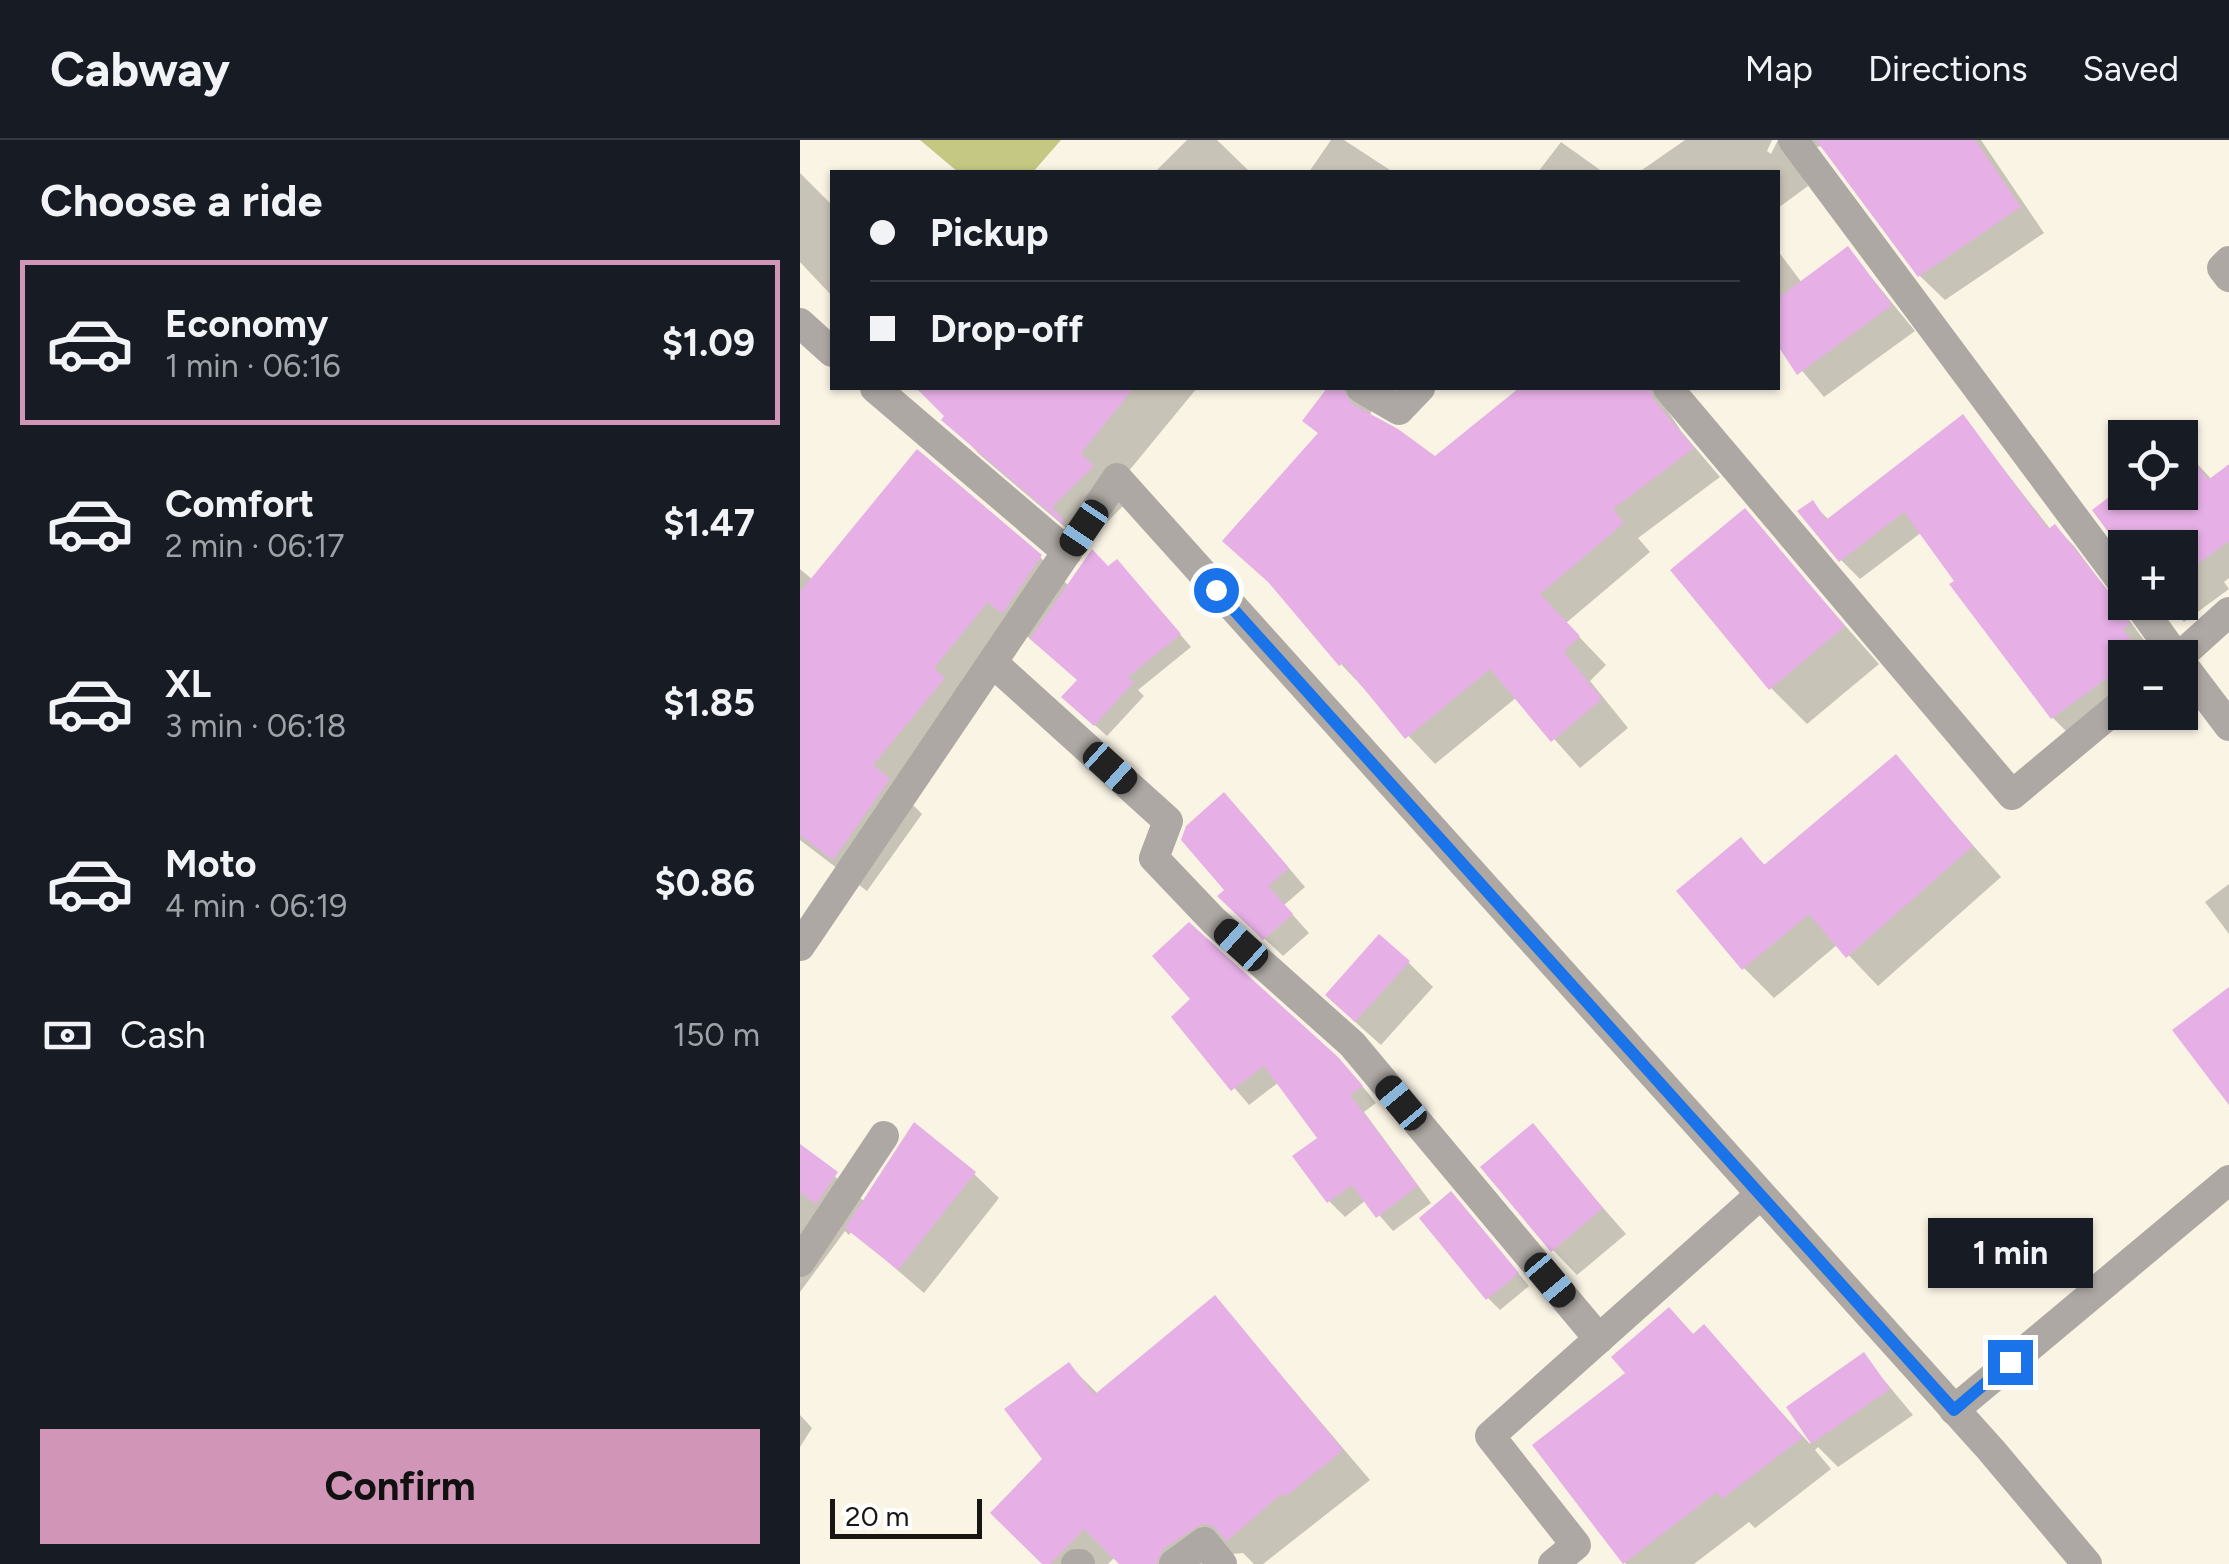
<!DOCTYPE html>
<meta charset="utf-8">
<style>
:root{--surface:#171b24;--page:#20242c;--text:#f1f3f6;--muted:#9ea1a6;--line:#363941;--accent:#d195b7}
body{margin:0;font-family:Figtree,sans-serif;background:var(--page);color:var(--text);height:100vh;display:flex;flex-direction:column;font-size:38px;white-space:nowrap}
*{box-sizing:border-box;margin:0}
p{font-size:32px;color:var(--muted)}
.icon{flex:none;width:55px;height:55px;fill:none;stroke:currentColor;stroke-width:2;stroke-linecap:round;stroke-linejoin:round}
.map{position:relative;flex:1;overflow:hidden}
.panel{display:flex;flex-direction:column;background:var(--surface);width:800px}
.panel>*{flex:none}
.guide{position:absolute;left:30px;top:30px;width:950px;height:220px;border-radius:0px;box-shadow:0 2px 8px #0004;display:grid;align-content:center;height:220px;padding:0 40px;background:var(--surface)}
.fabs{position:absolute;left:1308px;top:280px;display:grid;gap:20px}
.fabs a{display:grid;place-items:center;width:90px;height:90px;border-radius:0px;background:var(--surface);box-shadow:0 2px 8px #0004;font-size:50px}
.scale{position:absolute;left:30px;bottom:25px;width:152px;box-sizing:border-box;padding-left:10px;border:5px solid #181611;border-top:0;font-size:28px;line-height:35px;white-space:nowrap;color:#181611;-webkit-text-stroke:8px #fff;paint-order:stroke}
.end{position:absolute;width:45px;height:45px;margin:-22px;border:12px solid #1a73e8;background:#fff;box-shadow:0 0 0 5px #fff}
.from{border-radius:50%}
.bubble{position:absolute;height:70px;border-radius:0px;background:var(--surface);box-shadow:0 2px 8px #0004;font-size:32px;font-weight:700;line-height:70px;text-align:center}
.car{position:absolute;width:30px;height:60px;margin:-30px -15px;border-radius:12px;box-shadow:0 0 8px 2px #0007;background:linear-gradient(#222 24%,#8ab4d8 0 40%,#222 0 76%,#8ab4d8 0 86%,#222 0)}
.guide b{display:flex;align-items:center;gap:35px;height:95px;font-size:38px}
.guide b+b{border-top:2px solid var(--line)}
.guide i{width:25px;height:25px;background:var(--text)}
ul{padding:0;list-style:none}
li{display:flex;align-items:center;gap:30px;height:165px;margin:0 20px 15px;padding:0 20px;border:5px solid transparent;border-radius:0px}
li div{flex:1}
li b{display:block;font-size:38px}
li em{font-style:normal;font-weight:700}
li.selected{border-color:var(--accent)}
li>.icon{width:90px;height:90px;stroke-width:1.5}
h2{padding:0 40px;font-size:45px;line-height:120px}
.pay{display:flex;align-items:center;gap:25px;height:110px;padding:0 40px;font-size:38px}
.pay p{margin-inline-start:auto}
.primary-button{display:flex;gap:20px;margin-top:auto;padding:20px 40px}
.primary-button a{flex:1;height:115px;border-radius:0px;background:var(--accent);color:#111;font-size:40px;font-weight:700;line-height:115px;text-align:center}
header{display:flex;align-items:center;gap:60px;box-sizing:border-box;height:140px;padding:0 50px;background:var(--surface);border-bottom:2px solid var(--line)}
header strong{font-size:48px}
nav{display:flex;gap:55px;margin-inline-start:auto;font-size:35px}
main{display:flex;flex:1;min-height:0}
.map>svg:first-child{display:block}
.green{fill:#c4c882}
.shadow{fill:#0003}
.building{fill:#e6b0e6}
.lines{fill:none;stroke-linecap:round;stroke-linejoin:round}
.street{stroke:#ada8a3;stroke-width:30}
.route{stroke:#1a73e8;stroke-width:12}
</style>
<header>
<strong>Cabway</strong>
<nav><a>Map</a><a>Directions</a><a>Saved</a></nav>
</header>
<main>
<section class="panel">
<h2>Choose a ride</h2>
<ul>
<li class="selected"><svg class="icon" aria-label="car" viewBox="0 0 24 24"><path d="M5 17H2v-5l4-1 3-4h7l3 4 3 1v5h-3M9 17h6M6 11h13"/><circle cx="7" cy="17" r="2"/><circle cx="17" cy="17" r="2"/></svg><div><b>Economy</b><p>1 min · 06:16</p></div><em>$1.09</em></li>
<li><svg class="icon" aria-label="car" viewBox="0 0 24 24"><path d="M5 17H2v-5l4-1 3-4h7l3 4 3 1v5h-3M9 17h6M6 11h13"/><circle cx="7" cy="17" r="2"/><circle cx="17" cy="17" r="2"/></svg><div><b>Comfort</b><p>2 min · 06:17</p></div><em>$1.47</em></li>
<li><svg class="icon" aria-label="car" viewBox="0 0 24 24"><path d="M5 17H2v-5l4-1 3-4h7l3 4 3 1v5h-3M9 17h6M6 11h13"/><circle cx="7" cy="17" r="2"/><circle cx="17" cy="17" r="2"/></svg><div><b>XL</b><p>3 min · 06:18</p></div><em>$1.85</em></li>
<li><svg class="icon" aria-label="car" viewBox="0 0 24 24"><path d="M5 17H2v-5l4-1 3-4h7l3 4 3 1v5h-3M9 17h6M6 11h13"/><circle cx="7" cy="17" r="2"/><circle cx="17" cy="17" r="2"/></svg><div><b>Moto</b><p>4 min · 06:19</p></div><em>$0.86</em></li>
</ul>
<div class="pay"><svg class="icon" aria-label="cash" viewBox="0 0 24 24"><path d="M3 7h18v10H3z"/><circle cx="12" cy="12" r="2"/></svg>Cash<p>150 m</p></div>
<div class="primary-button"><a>Confirm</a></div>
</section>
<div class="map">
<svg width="1429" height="1424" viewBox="0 0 1429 1424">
<rect width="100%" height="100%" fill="#faf4e5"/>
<path class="green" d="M 120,0 L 261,0 L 233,32 L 158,32 Z"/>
<g class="shadow">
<path d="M 387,0 L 417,0 L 450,32 L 355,32 Z"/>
<path d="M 531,0 L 544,0 L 593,32 L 509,32 Z"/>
<path d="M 885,0 L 972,0 L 967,11 L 971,14 L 978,0 L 1181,0 L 1244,93 L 1145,160 L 1120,136 L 1024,6 L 1007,8 L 998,28 L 1008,46 L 978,68 L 978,32 L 839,32 Z"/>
<path d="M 761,2 L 803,32 L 738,32 Z"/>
<path d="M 0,33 L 32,65 L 32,156 L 0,122 Z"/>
<path d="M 1048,109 L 1115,191 L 1024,257 L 978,202 L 978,111 L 1002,143 Z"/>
<path d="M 121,248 L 213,248 L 224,259 L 234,248 L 397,248 L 314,349 L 327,362 L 285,404 L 292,410 L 179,314 Z"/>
<path d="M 531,248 L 634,248 L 573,265 L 570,276 L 636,320 L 735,277 L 775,248 L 853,248 L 881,291 L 920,337 L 838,398 L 850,412 L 766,483 L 806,525 L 790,541 L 828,588 L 780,628 L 717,557 L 635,624 L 541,524 L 520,295 L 505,281 Z"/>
<path d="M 1163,277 L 1251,390 L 1255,387 L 1274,406 L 1347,504 L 1340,509 L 1346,518 L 1325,518 L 1325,558 L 1272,597 L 1253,578 L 1122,392 L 1060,439 L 1041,420 L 1012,363 L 1030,381 Z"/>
<path d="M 1382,307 L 1412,340 L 1429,327 L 1429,438 L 1424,442 L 1429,449 L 1384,482 L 1364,462 L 1380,462 L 1380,408 L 1325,411 L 1295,370 L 1325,348 L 1325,352 L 1380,352 Z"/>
<path d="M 945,372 L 1079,524 L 1007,584 L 971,548 Z"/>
<path d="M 240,417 L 269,446 L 308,429 L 328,434 L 391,507 L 338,550 L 344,556 L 307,596 L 277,569 L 280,541 L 223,493 L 166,562 L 176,572 L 106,658 L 122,674 L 67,751 L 0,700 L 0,429 L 13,440 Z"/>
<path d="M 1096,618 L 1201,737 L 1078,846 L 1038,804 L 974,858 L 944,828 L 941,701 L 967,727 Z"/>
<path d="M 442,673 L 505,747 L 484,765 L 509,793 L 483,816 L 438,774 L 427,750 Z"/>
<path d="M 1429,744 L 1429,794 L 1405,762 Z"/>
<path d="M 608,822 L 633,847 L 581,905 L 553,880 Z"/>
<path d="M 375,878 L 554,936 L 576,963 L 564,972 L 631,1063 L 593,1091 L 566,1060 L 545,1077 L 529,1061 L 521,998 L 479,942 L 449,965 Z"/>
<path d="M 732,987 L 826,1094 L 777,1135 L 753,1110 Z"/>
<path d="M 0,1007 L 65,1062 L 174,1034 L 199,1058 L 124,1153 L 52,1091 L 49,1095 L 45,1091 L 0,1152 Z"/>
<path d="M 663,1067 L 729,1146 L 700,1170 L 688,1158 Z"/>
<path d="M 415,1158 L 570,1340 L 463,1424 L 454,1424 L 443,1413 L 423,1415 L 412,1424 L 323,1424 L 315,1417 L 308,1424 L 245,1424 L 245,1320 L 269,1225 L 299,1255 Z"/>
<path d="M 869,1170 L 895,1196 L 904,1187 L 1010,1304 L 1064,1216 L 1113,1275 L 1038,1327 L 1018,1307 L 1015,1310 L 1031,1329 L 955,1388 L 949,1382 L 894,1424 L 826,1424 L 735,1305 L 829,1233 Z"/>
<path d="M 0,1275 L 12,1288 L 0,1307 Z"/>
</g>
<g class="building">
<path d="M 1016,0 L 1175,0 L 1221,67 L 1118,137 Z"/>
<path d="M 1048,106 L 1092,165 L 997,235 L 978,206 L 978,158 Z"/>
<path d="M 116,248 L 334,248 L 281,313 L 294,326 L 252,367 L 265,381 L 263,384 L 141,280 L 144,276 Z"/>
<path d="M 527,248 L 542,248 L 552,264 L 598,289 L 635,316 L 719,248 L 850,248 L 854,260 L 894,308 L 813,369 L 824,383 L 740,454 L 780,496 L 764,512 L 802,559 L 751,602 L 690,529 L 605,599 L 543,523 L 539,526 L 468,442 L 422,401 L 518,293 L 502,281 Z"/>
<path d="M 1163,274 L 1248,389 L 1255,384 L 1318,463 L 1330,484 L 1323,489 L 1341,514 L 1325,518 L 1325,525 L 1251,579 L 1149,444 L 1154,441 L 1104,372 L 1039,422 L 997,371 L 1013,360 L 1026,380 Z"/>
<path d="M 1382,304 L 1408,340 L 1429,324 L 1429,401 L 1380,437 L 1380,408 L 1325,408 L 1325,415 L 1292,370 L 1325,345 L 1325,352 L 1380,352 Z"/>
<path d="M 117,309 L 242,415 L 202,474 L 188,462 L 134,528 L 145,538 L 73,625 L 90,639 L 33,720 L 0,695 L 0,452 Z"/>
<path d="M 945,368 L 1045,486 L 969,550 L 870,430 Z"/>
<path d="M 292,409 L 308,426 L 317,419 L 381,494 L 328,537 L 334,542 L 294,586 L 261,557 L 277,540 L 230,499 Z"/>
<path d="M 1096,614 L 1173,706 L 1046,818 L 1009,774 L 942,830 L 876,751 L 941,697 L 964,725 Z"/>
<path d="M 424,652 L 489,728 L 468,746 L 493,774 L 463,800 L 417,756 L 424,750 L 381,700 L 386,686 Z"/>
<path d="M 389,782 L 538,917 L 563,946 L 550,955 L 618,1046 L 576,1078 L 552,1045 L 527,1063 L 492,1016 L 517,998 L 464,926 L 431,951 L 371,877 L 390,859 L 352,816 Z"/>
<path d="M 579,794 L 610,821 L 555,882 L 525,855 Z"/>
<path d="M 1429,847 L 1429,965 L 1372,890 Z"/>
<path d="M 114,982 L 176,1032 L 98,1130 L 45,1088 Z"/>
<path d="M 733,983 L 803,1068 L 751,1112 L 680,1027 Z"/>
<path d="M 0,1004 L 38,1032 L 16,1064 L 0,1052 Z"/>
<path d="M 651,1051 L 719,1133 L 686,1160 L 619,1078 Z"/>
<path d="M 415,1155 L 543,1310 L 485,1357 L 482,1353 L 427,1401 L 412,1385 L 401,1384 L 363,1409 L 356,1424 L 319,1424 L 284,1389 L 250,1424 L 242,1424 L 190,1373 L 242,1319 L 204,1269 L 269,1222 L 294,1255 Z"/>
<path d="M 869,1167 L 893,1194 L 904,1184 L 1003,1297 L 922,1359 L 917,1352 L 823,1424 L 732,1305 L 825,1233 L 811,1217 Z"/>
<path d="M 1064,1212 L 1090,1249 L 1011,1304 L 986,1267 Z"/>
</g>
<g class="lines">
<g class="street">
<path d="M 993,0 L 1325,446"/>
<path d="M 1429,121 L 1422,128 L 1429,137"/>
<path d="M 0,183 L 32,212"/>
<path d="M 75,248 L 267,412"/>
<path d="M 561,248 L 599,270 L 620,248"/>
<path d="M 868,248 L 1212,655 L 1325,561"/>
<path d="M 1337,462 L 1377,518"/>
<path d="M 1378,518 L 1429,472"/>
<path d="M 1380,521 L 1429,586"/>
<path d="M 193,523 L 368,681 L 354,718 L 414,781 L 552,904 L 799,1199"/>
<path d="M 0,806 L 317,338 L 1191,1310 L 1287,1424"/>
<path d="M 0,1122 L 84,996"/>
<path d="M 1154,1270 L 1429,1040"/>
<path d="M 276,1424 L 280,1424"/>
<path d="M 374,1424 L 404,1402 L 422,1424"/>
<path d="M 753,1424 L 776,1405 L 690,1296 L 960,1055"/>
</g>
</g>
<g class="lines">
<path class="route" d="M 416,450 L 1154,1270 L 1210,1222"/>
</g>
</svg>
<div class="fabs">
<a><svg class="icon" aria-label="locate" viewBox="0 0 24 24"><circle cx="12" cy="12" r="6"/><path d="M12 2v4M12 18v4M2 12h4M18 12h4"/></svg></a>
<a>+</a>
<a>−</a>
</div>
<div class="scale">20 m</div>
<i class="end from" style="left:416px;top:450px"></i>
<i class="end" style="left:1210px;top:1222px"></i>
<div class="bubble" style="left:1128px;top:1078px;width:165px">1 min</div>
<i class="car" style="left:284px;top:388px;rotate:214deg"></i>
<i class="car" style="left:310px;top:628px;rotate:132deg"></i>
<i class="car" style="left:441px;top:805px;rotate:312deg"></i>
<i class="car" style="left:601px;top:963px;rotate:320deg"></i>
<i class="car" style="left:750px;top:1140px;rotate:140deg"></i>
<div class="guide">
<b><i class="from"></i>Pickup</b>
<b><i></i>Drop-off</b>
</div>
</div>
</main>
